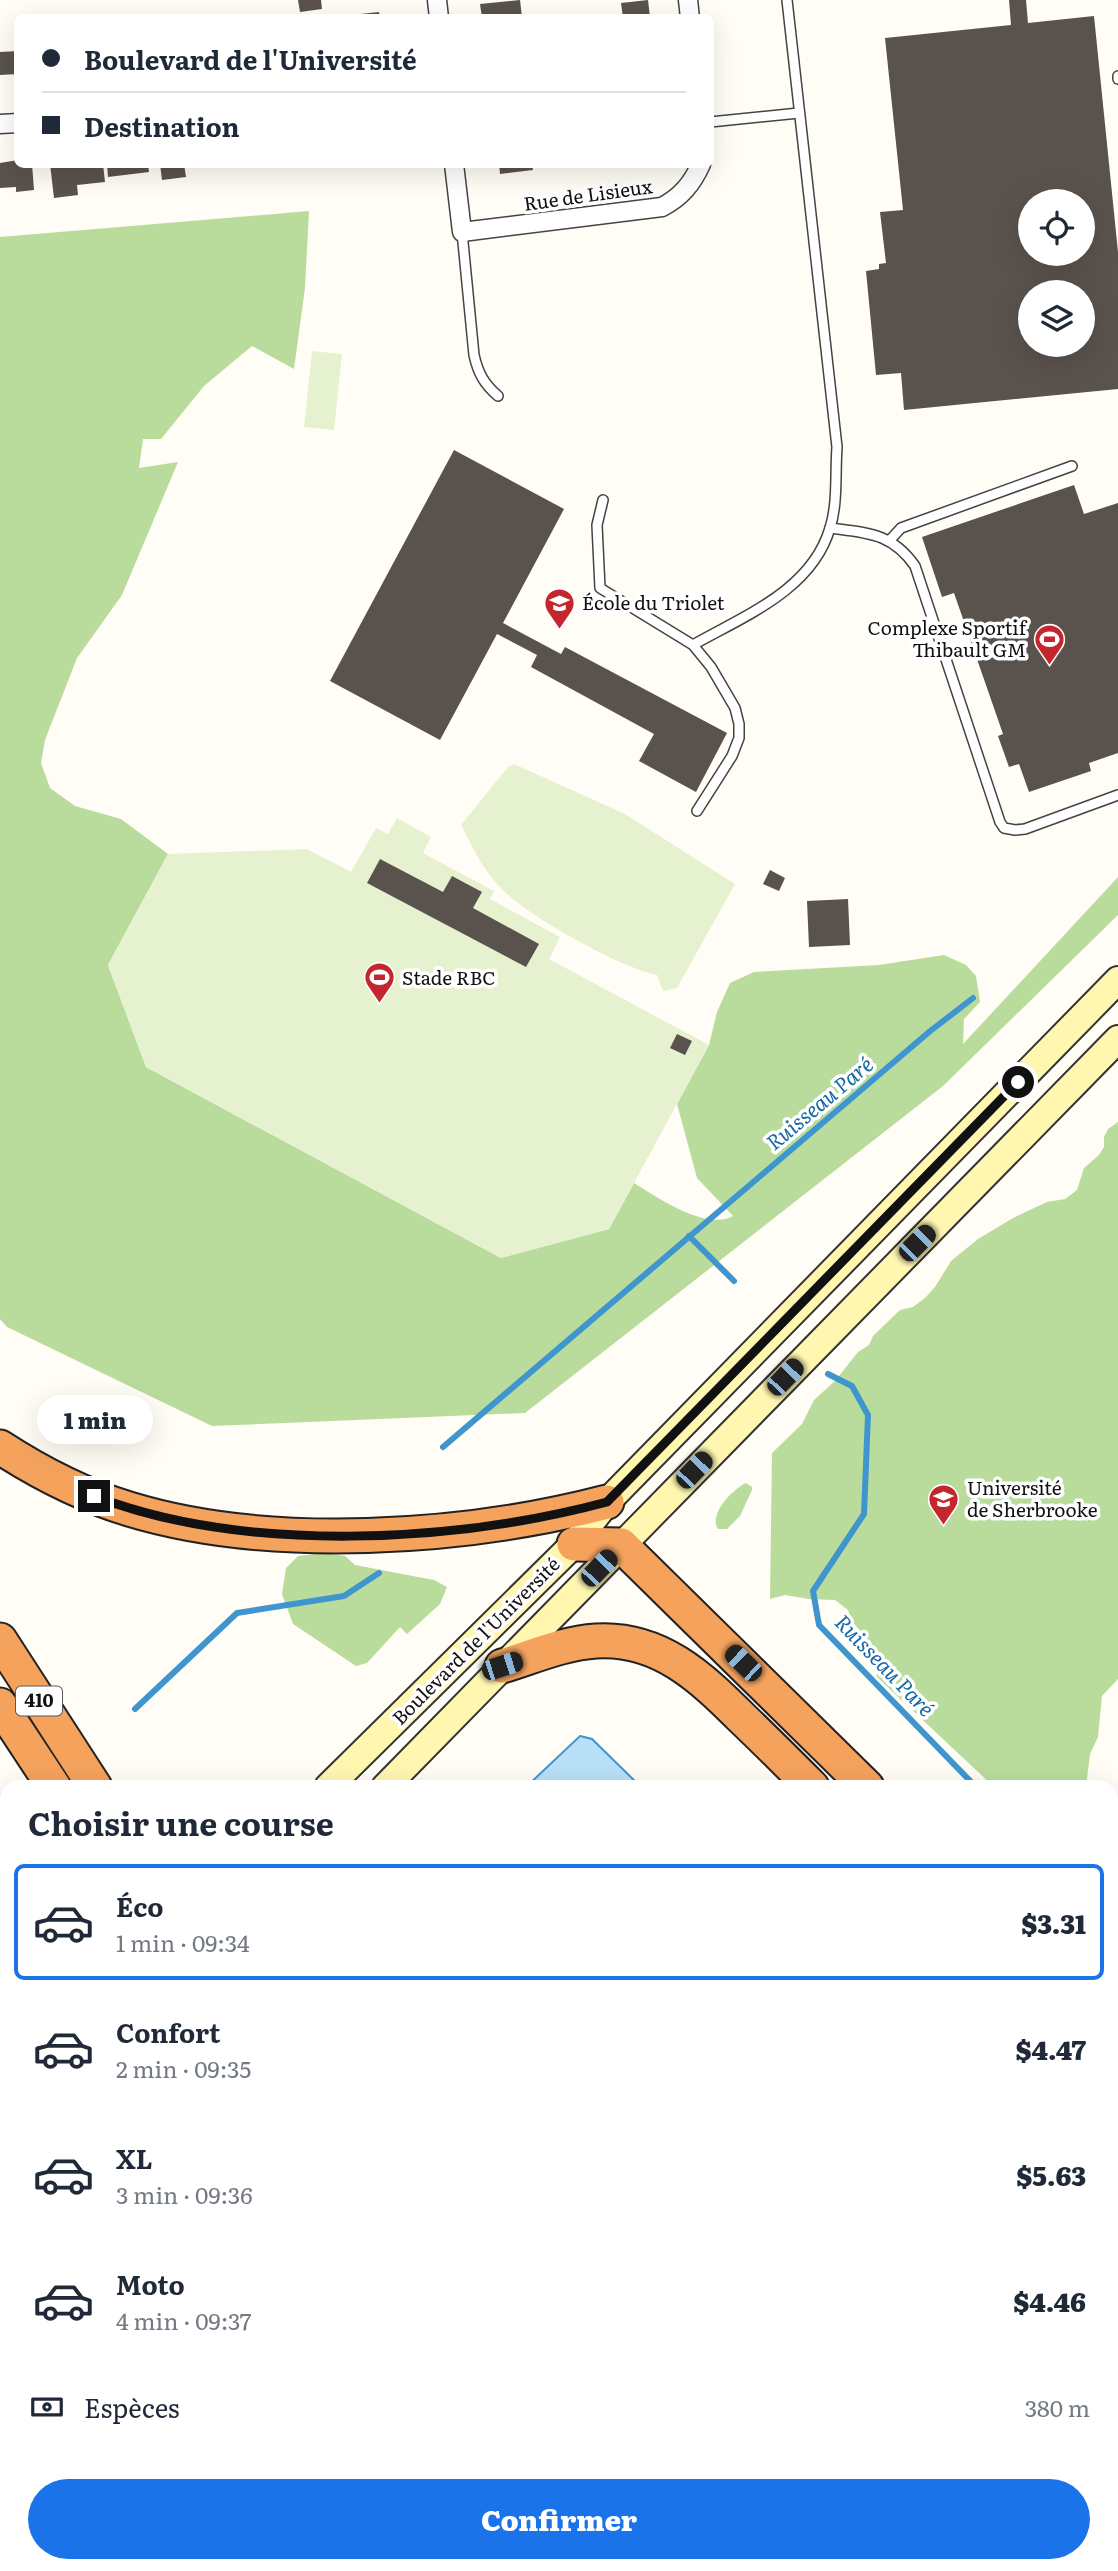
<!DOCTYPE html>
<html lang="fr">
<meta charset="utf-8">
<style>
:root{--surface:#fff;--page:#f2f2f3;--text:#1f2937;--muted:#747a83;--line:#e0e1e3;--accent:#1a73e8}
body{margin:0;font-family:Literata,serif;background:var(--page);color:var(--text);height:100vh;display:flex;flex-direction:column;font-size:26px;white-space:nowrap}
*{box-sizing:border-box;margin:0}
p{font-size:23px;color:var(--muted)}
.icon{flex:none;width:38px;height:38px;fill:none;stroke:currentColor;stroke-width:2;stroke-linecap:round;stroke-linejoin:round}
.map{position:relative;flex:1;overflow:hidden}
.panel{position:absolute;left:0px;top:1780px;width:1118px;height:793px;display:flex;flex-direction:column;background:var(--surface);border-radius:21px 21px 0 0;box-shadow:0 7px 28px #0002}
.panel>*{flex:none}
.hud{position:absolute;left:14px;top:14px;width:700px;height:154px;border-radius:10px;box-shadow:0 7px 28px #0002;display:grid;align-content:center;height:154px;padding:0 28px;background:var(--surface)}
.controls{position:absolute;left:1018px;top:189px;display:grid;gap:14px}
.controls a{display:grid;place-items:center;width:77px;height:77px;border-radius:50%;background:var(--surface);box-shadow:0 7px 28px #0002;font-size:35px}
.end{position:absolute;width:32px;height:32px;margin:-16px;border:9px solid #111;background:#fff;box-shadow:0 0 0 4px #fff}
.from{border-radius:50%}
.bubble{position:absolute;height:49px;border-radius:24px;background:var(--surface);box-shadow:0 7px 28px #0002;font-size:23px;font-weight:800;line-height:49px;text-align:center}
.car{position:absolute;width:21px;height:42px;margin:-21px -10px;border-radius:9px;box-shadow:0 0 5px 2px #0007;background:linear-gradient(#222 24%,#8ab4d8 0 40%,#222 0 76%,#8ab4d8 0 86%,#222 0)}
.hud b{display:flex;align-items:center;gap:24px;height:66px;font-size:26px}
.hud b+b{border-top:2px solid var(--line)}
.hud i{width:18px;height:18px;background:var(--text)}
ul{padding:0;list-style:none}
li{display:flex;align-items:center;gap:21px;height:116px;margin:0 14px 10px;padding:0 14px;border:4px solid transparent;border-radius:10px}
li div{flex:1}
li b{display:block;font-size:26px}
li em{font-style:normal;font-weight:800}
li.selected{border-color:var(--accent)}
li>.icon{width:63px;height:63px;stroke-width:1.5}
h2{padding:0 28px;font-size:32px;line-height:84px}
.pay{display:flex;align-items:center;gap:18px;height:77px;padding:0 28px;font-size:26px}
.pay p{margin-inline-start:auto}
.action{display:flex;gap:14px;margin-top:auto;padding:14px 28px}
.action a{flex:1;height:80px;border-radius:42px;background:var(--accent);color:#fff;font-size:28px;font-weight:800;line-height:80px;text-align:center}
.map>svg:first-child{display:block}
.green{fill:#d5ebbd}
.forest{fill:#b9dc9c}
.pitch{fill:#e6f2cf}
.water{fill:#b9e0f7;stroke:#3f96cf;stroke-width:2}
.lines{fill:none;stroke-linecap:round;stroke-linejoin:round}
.stream{stroke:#3f96cf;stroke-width:6}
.building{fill:#5a524d;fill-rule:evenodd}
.service-casing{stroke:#444;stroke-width:12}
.minor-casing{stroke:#444;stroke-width:21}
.secondary-casing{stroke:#333;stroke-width:30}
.motorway-casing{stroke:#222;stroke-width:37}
.service{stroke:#fff;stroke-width:9}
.minor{stroke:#fff;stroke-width:18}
.secondary{stroke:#fff6b0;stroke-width:26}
.motorway{stroke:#f5a25d;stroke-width:33}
.route{stroke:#111;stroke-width:9}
.labels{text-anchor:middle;stroke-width:7;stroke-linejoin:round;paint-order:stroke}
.shield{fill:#fff;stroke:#585858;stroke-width:2}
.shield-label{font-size:18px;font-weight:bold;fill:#111}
.street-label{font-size:19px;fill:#111;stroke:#fff}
.poi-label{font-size:19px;fill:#111;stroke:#fff;text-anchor:start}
.water-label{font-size:21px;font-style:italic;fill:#1768a6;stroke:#fff}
</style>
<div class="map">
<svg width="1118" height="2571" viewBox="0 0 1118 2571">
<rect width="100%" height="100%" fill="#fffdf5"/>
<path class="green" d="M 305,2566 L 420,2566 L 424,2571 L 308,2571 Z"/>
<g class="forest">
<path d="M 309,211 L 305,288 L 294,369 L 252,346 L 204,386 L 161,439 L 143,439 L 139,468 L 178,462 L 122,595 L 77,658 L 45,740 L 41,763 L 50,788 L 75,806 L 121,819 L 168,854 L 108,965 L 146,1067 L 501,1258 L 609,1229 L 634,1183 C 658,1198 706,1231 733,1216 L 697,1178 L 677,1104 L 709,1045 L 717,1012 L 730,983 L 754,972 L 879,965 L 944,955 L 966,965 L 976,976 L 980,1002 L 964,1019 L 963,1044 L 1118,877 L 1118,915 L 943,1086 L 525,1413 L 212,1426 L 7,1327 L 0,1319 L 0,237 Z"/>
<path d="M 1118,1122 L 1118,1679 L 1102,1696 L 1098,1737 L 1090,1754 L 1086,1787 L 994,1787 L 877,1677 L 873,1646 L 851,1620 L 848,1610 L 835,1600 L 809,1599 L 785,1595 L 770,1599 L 772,1453 L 802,1424 L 814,1400 L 835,1381 L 858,1352 L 869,1345 L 873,1336 L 900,1310 L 913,1307 L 925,1298 L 935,1287 L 951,1261 L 978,1239 L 1013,1218 L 1047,1202 L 1065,1199 L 1077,1190 L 1084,1168 L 1099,1155 L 1104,1147 L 1104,1137 L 1108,1129 Z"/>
<path d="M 746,1483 L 752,1487 L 752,1490 L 740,1516 L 727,1529 L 718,1529 C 708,1514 733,1489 746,1483 Z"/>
<path d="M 324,1553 L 345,1556 L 355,1565 L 434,1580 L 447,1587 L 440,1604 L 407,1634 L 400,1627 L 367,1663 L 356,1666 L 293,1624 L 282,1594 L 286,1568 L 298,1556 Z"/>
<path d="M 1111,1865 L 1118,1865 L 1118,1916 L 1111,1907 Z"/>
<path d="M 7,2243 C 7,2262 12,2300 0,2314 L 0,2250 Z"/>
<path d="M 7,2364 L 7,2517 L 0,2526 L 0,2370 Z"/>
<path d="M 73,2566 L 305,2566 L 308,2571 L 69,2571 Z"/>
<path d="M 420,2566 L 534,2566 L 537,2571 L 424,2571 Z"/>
</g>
<g class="pitch">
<path d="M 312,351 L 342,354 L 334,430 L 304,427 Z"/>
<path d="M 514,764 L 625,814 L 735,884 L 677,988 L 663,991 L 657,975 C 621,968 521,913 498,885 C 482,868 472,846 461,825 L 508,767 Z"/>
<path d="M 397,818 L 431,837 L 423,853 L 494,891 L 490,899 L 560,937 L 549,959 L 709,1045 L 609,1229 L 501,1258 L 146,1067 L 108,965 L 168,854 L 307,849 L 351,872 L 376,828 L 388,834 Z"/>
</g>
<path class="water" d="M 580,1736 L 592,1739 L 641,1787 L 526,1787 Z"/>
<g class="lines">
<g class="stream">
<path d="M 689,1236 L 734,1281"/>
<path d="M 828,1374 L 852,1386 L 868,1415 L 864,1514 L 813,1591 L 819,1625 L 976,1787"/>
<path d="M 443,1447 L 929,1032 L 973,998"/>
<path d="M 135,1709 L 237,1613 L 344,1596 L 379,1573"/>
<path d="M 1111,1851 L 1118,1851"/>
</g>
</g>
<g class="building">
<path d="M 298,0 L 321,0 L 322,9 L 300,12 Z"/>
<path d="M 520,0 L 522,17 L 482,18 L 480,4 Z"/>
<path d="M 648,0 L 650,17 L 623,18 L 621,3 Z"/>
<path d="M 1009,0 L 1026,0 L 1028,23 L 1094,16 L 1118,252 L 1118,389 L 904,410 L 901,373 L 876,375 L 866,271 L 879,269 L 879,264 L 886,263 L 880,212 L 903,210 L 885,38 L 1011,25 ZM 1031,201 L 1083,201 L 1083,254 L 1031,254 ZM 1031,292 L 1083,292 L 1083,345 L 1031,345 Z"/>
<path d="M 379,12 L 380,18 L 342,18 L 342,16 Z"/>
<path d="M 18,51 L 18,74 L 0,75 L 0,52 Z"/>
<path d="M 18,160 L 18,164 L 32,164 L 34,190 L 16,192 L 16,187 L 0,188 L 0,163 Z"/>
<path d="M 50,164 L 103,164 L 105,182 L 77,185 L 78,195 L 54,198 Z"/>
<path d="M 107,164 L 148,164 L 149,172 L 108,177 Z"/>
<path d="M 160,164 L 184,164 L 186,177 L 162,180 Z"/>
<path d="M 499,164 L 532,164 L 533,170 L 500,174 Z"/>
<path d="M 454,450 L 564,509 L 503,623 L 561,654 L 565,647 L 727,733 L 696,792 L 639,761 L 654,734 L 531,667 L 537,655 L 497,634 L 440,740 L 330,681 Z"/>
<path d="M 1074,485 L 1084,514 L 1118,503 L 1118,753 L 1089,763 L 1091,771 L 1029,792 L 1019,764 L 1009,767 L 998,736 L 1003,734 L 954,593 L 942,597 L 922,537 Z"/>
<path d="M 380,859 L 443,892 L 452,876 L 482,892 L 473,908 L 539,944 L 526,967 L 367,883 Z"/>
<path d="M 770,870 L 785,878 L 779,891 L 763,884 Z"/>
<path d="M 848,899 L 850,945 L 809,947 L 807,901 Z"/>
<path d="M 677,1034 L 692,1041 L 685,1055 L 670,1048 Z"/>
</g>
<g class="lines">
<defs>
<g id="service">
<path d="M 1118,76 L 1118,79"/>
<path d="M 710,122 L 799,113"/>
<path d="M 462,232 L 474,355 C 478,373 484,384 498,396"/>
<path d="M 603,500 L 597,525 L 600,588 L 693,645 L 711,667 L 735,708 L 739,724 L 739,738 L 732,756 L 697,811"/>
<path d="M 830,528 C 868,533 892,533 915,566 L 1000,822 L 1004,828 L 1015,830 L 1025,829 L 1118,795"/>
<path d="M 890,540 L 901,528 L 1072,466"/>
<path d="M 693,645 C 744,616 812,590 830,528 C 838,503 835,473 837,447 L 787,0"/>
</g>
<g id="minor">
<path d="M 437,0 L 439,18"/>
<path d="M 688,0 L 690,18"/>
<path d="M 0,124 L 18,123"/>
<path d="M 454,164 L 462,232 L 662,207 C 681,197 692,184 701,164"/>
</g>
<g id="secondary">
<path d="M 328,1787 L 574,1544 L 607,1502 L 1118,980"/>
<path d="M 385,1787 L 1118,1039"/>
<path d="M 0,2123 L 7,2116"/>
<path d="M 0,2181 L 7,2174"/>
</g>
<g id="motorway">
<path d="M 0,1447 C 40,1473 83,1495 129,1509 C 270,1552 465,1539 607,1502"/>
<path d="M 574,1544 L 621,1545 L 867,1787"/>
<path d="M 0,1640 L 95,1787"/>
<path d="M 502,1666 C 532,1657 564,1643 596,1641 C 659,1637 701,1677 743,1719 C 766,1741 789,1764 812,1787"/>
<path d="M 0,1705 L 54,1787"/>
<path d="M 1111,2033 L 1118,2041"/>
<path d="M 1111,2564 L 1118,2530"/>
<path d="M 602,2566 L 605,2571"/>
<path d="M 697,2566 L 703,2571"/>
<path d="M 756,2566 L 762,2571"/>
</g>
</defs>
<use href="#service" class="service-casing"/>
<use href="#minor" class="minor-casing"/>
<use href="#secondary" class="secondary-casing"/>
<use href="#motorway" class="motorway-casing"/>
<use href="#service" class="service"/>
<use href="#minor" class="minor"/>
<use href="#secondary" class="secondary"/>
<use href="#motorway" class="motorway"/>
</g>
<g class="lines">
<path class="route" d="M 94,1496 C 245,1554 453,1543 607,1502 L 1018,1082"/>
</g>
<defs>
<symbol id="school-pin" viewBox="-11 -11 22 30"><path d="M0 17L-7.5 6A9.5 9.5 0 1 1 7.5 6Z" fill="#c4262e" stroke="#fff"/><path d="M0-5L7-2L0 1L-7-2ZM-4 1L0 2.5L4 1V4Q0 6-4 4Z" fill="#fff"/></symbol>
<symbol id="stadium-pin" viewBox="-11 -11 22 30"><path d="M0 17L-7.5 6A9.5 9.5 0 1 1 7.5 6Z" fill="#c4262e" stroke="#fff"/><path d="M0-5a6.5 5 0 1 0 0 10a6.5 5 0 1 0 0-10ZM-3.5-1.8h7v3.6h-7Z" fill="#fff"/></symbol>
<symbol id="university-pin" viewBox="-11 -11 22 30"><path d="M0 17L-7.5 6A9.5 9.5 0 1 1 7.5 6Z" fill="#c4262e" stroke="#fff"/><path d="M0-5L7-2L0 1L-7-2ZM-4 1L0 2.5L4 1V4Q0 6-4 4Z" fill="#fff"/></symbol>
</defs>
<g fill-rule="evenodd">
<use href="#school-pin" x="542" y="586" width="35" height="47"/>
<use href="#stadium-pin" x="1032" y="622" width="35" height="47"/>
<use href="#stadium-pin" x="362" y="960" width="35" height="47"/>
<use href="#university-pin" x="926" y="1482" width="35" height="47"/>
</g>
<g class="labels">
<rect class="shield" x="16" y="1686.5" width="46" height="29" rx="5"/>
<g class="shield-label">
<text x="39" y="1707">410</text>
</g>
<g class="street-label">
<text transform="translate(588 195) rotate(-8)" y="7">Rue de Lisieux</text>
<text transform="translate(476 1641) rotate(-45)" y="7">Boulevard de l'Université</text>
</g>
<g class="poi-label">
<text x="582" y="610">École du Triolet</text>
<text x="1026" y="635" text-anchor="end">Complexe Sportif<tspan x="1026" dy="22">Thibault GM</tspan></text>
<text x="402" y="985">Stade RBC</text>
<text x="967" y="1495">Université<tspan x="967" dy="22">de Sherbrooke</tspan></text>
</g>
<g class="water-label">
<text transform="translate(820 1104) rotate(-40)" y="7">Ruisseau Paré</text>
<text transform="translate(884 1666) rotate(46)" y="7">Ruisseau Paré</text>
</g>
</g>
</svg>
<div class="controls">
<a><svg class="icon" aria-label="locate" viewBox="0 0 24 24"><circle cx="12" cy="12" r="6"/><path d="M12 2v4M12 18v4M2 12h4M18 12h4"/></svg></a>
<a><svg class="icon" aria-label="layers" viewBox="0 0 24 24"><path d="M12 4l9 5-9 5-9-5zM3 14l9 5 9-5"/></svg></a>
</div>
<i class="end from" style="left:1018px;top:1082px"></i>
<i class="end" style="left:94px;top:1496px"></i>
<div class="bubble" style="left:37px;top:1395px;width:116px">1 min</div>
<i class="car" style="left:917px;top:1243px;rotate:45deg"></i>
<i class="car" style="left:785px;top:1377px;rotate:44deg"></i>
<i class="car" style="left:694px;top:1470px;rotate:44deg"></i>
<i class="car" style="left:599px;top:1568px;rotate:44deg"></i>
<i class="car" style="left:743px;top:1663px;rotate:314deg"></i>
<i class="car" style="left:502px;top:1666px;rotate:72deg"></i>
<div class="hud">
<b><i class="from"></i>Boulevard de l'Université</b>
<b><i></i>Destination</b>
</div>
<section class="panel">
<h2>Choisir une course</h2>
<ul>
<li class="selected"><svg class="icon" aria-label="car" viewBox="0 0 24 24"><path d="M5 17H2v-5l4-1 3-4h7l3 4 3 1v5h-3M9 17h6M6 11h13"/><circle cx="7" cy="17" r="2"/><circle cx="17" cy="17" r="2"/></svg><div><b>Éco</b><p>1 min · 09:34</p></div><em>$3.31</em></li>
<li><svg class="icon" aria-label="car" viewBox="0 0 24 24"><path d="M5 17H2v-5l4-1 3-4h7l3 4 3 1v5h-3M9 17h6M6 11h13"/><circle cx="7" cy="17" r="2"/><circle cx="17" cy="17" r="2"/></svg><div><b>Confort</b><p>2 min · 09:35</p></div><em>$4.47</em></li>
<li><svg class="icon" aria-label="car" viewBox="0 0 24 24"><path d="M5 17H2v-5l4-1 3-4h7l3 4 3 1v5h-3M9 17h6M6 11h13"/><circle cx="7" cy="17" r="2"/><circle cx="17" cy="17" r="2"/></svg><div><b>XL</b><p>3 min · 09:36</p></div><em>$5.63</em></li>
<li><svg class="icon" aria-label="car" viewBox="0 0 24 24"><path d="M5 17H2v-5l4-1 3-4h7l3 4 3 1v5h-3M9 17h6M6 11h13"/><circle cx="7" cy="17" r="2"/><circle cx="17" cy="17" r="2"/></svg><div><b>Moto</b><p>4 min · 09:37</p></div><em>$4.46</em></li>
</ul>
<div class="pay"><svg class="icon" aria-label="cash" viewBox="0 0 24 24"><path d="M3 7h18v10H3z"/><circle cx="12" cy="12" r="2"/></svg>Espèces<p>380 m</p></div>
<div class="action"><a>Confirmer</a></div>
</section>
</div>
